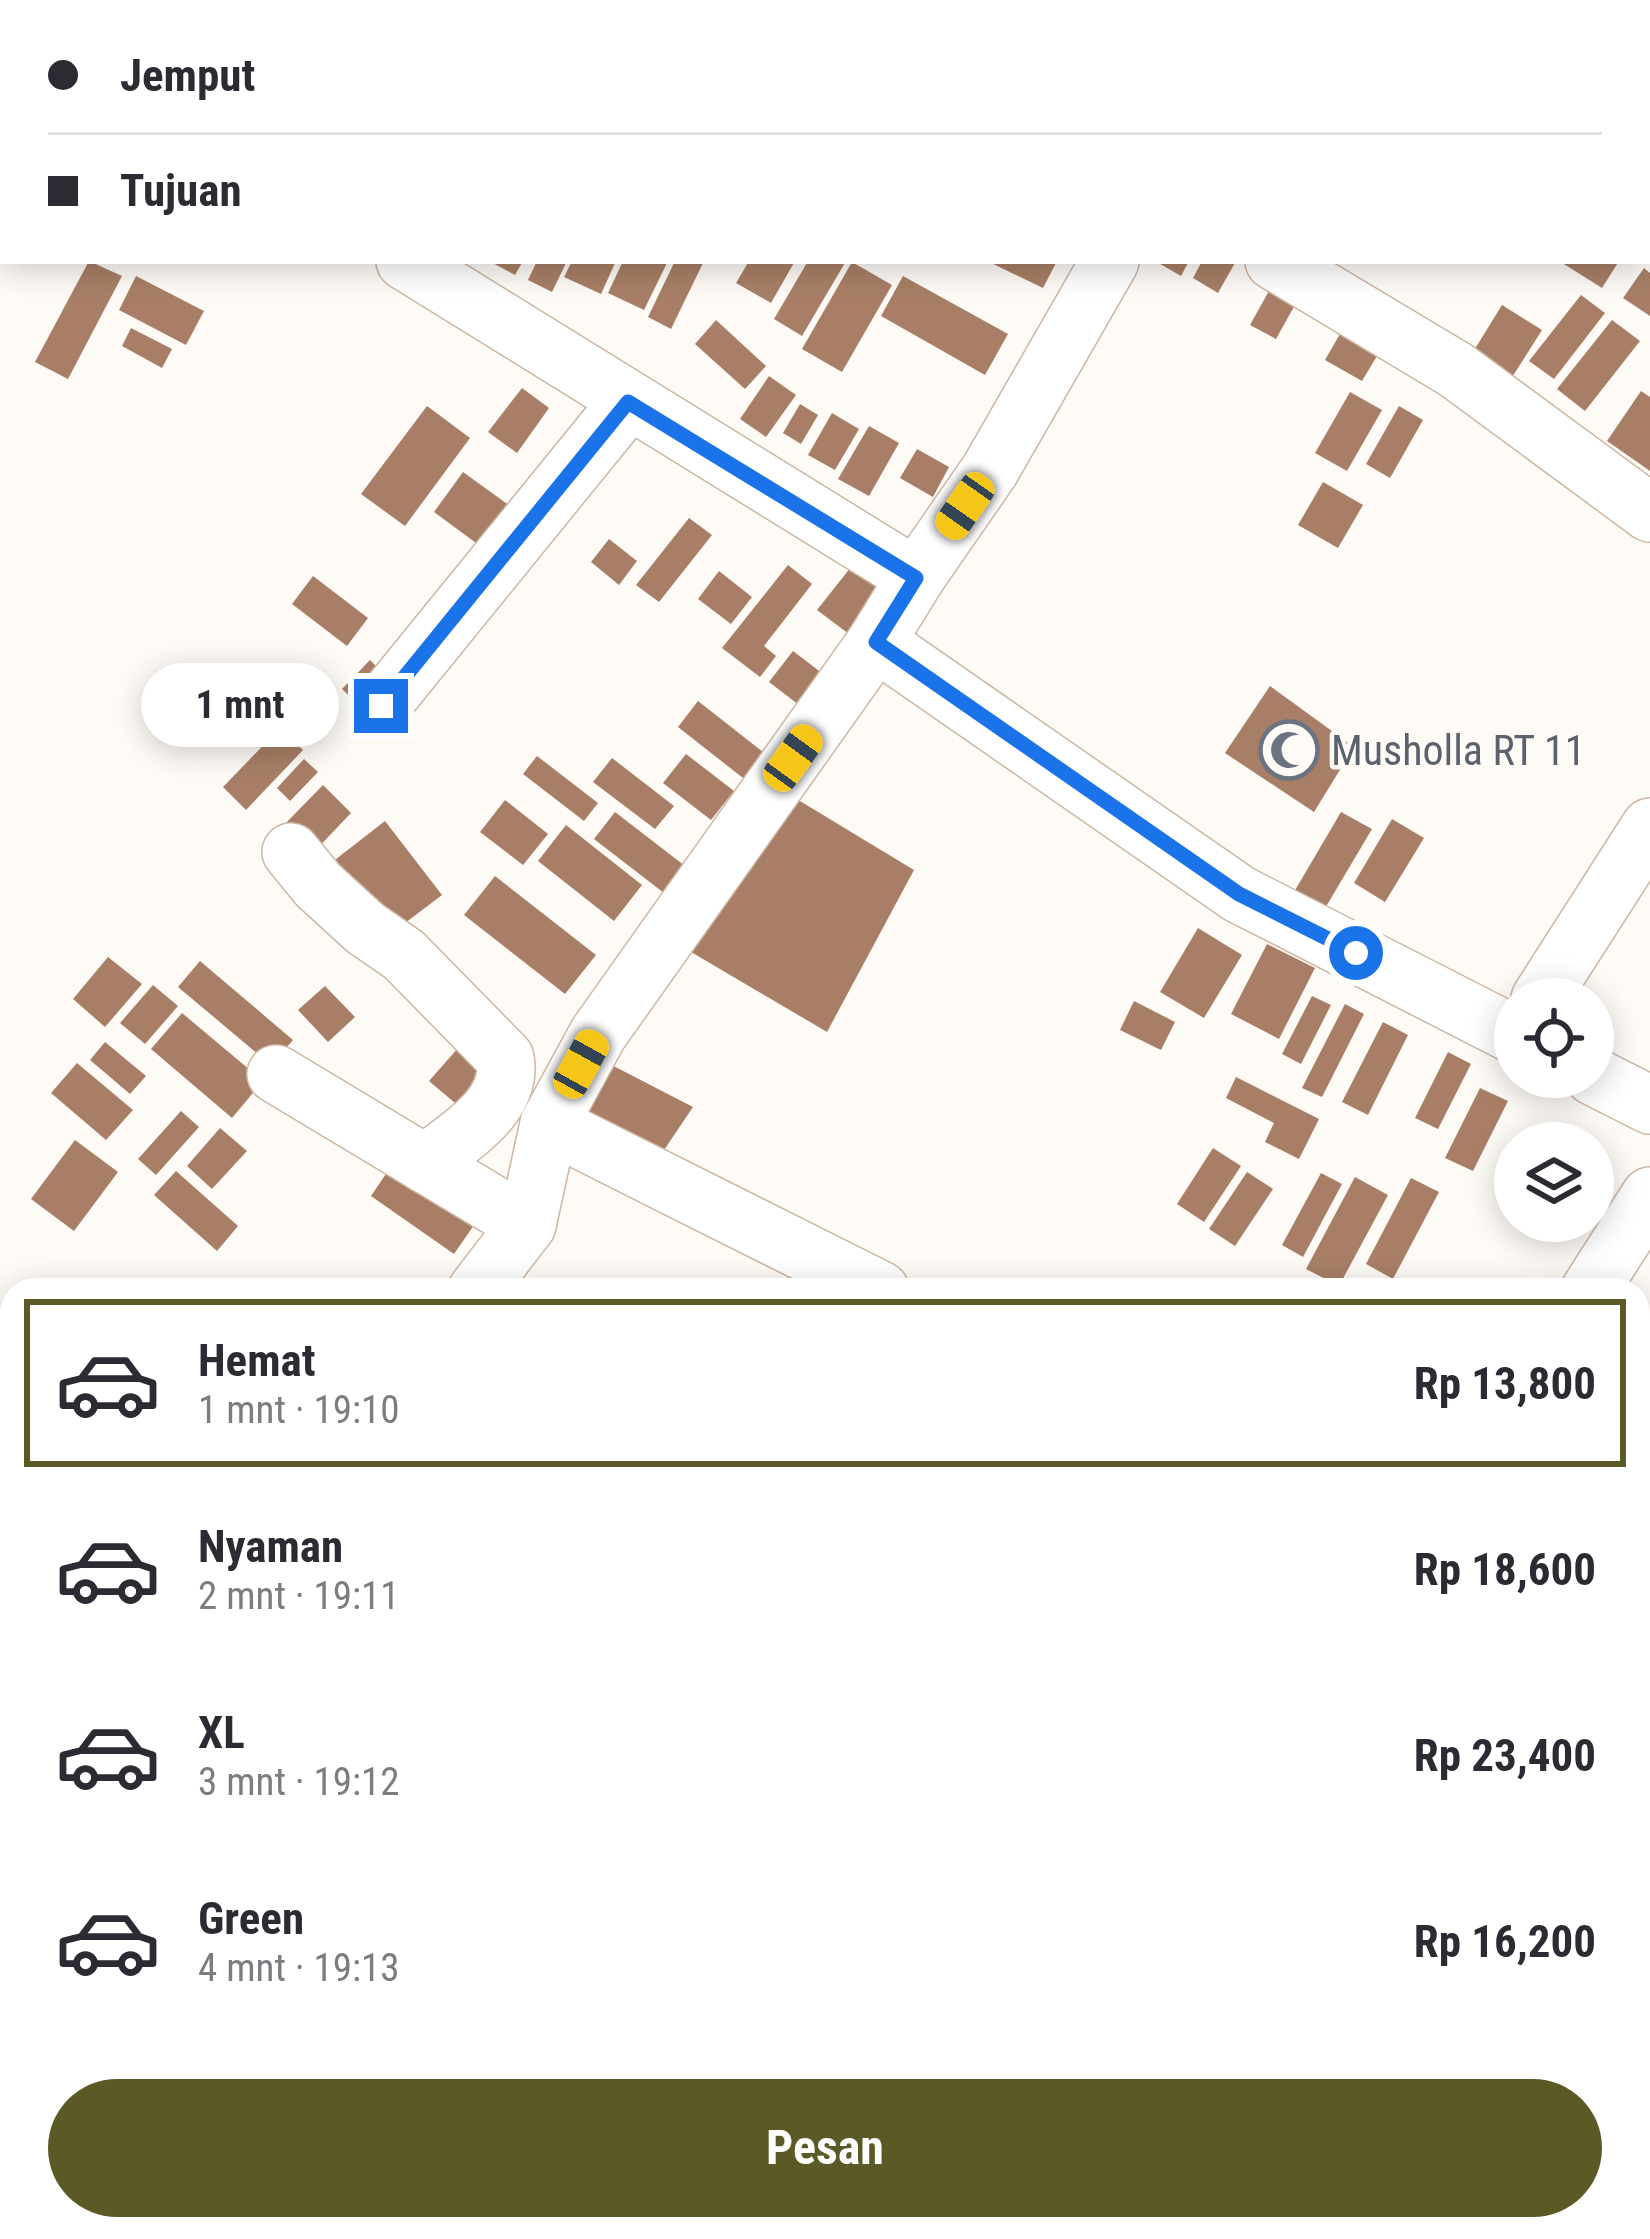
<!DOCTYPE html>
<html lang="id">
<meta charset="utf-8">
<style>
:root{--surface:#fff;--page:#f2f2f3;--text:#2b2b33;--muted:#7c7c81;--line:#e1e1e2;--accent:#5b5a27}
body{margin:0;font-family:"Roboto Condensed",sans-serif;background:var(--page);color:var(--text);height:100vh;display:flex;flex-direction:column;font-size:45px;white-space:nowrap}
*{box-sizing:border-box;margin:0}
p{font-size:39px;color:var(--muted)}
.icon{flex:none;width:66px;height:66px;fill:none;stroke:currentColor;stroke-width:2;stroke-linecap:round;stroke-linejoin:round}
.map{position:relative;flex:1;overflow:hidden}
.side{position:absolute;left:0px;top:1278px;width:1650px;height:963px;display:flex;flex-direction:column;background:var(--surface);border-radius:36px 36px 0 0;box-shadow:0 6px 30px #0003}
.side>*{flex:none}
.guide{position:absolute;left:0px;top:0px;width:1650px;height:264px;box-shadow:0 6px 30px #0003;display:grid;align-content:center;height:264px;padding:0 48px;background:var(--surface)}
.fabs{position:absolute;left:1494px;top:978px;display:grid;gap:24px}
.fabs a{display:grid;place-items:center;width:120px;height:120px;border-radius:50%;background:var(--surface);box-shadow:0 6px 30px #0003;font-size:60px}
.end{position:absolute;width:54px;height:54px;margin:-27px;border:15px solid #1a73e8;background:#fff;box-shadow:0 0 0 6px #fff}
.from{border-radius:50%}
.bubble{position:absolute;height:84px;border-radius:42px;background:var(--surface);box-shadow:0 6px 30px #0003;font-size:39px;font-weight:700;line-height:84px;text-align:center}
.car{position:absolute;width:36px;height:72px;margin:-36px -18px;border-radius:15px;box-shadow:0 0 9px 3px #0007;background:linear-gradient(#f5c518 24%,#345 0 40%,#f5c518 0 76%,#345 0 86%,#f5c518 0)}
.guide b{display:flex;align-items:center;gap:42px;height:114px;font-size:45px}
.guide b+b{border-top:3px solid var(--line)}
.guide i{width:30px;height:30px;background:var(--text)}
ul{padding:21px 0 0;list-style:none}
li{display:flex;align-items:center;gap:36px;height:168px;margin:0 24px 18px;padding:0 24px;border:6px solid transparent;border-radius:0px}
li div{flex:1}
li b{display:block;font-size:45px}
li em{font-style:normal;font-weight:700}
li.on{border-color:var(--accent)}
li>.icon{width:108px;height:108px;stroke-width:1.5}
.button{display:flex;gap:24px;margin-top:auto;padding:24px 48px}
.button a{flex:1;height:138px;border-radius:72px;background:var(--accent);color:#fff;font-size:48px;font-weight:700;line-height:138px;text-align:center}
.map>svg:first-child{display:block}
.building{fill:#a87f66}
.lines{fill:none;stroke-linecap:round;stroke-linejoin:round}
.minor-casing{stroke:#cdb6a3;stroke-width:60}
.minor{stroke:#fff;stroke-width:57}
.route{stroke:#1a73e8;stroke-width:15}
.labels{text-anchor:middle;stroke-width:9;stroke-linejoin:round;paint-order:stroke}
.worship-label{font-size:42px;fill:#5b616d;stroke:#fefaf6;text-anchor:start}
</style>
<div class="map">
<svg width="1650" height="2239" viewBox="0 0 1650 2239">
<rect width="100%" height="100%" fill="#fefaf6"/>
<g class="building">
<path d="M 89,261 L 122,276 L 68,379 L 35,362 Z"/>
<path d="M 489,261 L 523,261 L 515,275 Z"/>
<path d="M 537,261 L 567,261 L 552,292 L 528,280 Z"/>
<path d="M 572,261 L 616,261 L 601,294 L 564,277 Z"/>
<path d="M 623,261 L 668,261 L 644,310 L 608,293 Z"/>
<path d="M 675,261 L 704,261 L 671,329 L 648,317 Z"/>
<path d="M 749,261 L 795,261 L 771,303 L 736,283 Z"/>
<path d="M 808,261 L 846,261 L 802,336 L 774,319 Z"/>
<path d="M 987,261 L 1057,261 L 1043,288 Z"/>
<path d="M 1155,261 L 1189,261 L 1181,276 Z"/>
<path d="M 1202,261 L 1236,261 L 1218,293 L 1193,278 Z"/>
<path d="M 1559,261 L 1619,261 L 1602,288 Z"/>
<path d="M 852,262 L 892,285 L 842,372 L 802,349 Z"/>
<path d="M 1644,268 L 1650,273 L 1650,316 L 1623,298 Z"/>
<path d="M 1279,273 L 1305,287 L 1276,339 L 1250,325 Z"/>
<path d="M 136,276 L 204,311 L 186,345 L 119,310 Z"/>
<path d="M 903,276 L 1008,334 L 985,375 L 881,316 Z"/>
<path d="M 1581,295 L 1605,313 L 1554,379 L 1529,361 Z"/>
<path d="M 1502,305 L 1542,330 L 1504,390 L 1465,365 Z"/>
<path d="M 716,320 L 766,366 L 745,389 L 695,344 Z"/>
<path d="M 1348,320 L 1386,341 L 1362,381 L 1325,360 Z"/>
<path d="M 1612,320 L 1640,341 L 1585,411 L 1557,389 Z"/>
<path d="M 131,328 L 172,349 L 162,368 L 122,346 Z"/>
<path d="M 769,376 L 796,395 L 766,437 L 740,419 Z"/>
<path d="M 522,388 L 549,408 L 517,453 L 488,432 Z"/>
<path d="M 1641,391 L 1650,397 L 1650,471 L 1607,441 Z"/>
<path d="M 1350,392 L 1382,410 L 1347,471 L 1315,453 Z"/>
<path d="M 800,404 L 818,415 L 801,444 L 783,433 Z"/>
<path d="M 427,406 L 470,438 L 405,526 L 361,494 Z"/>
<path d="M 1399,406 L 1423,420 L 1390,478 L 1366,464 Z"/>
<path d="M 832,413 L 859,429 L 835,470 L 808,455 Z"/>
<path d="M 869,426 L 899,443 L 869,496 L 838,479 Z"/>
<path d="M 917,449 L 949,467 L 933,497 L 900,478 Z"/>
<path d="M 463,472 L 525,517 L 495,557 L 434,512 Z"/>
<path d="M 1323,482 L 1363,505 L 1338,548 L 1298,525 Z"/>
<path d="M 689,518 L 712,535 L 659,602 L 636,585 Z"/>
<path d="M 609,539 L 637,561 L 619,585 L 591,562 Z"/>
<path d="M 788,565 L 812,584 L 764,646 L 776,656 L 760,677 L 722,648 Z"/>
<path d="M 851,567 L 882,592 L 849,634 L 817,610 Z"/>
<path d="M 719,571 L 752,597 L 731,624 L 698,599 Z"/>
<path d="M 313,576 L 368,618 L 347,646 L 292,604 Z"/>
<path d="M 793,651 L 831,680 L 807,711 L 769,682 Z"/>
<path d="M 370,660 L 391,681 L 363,709 L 342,689 Z"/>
<path d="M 1270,686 L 1354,747 L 1314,812 L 1225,753 Z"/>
<path d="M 698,701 L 763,752 L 743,778 L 678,727 Z"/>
<path d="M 280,728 L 303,750 L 246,810 L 223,787 Z"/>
<path d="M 686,754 L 734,791 L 711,820 L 663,783 Z"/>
<path d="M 537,756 L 598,803 L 584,821 L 523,774 Z"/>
<path d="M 612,758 L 674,806 L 655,829 L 593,782 Z"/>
<path d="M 304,759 L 318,772 L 290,801 L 277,788 Z"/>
<path d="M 323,785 L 351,813 L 311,855 L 282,827 Z"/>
<path d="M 790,795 L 914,870 L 827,1032 L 681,946 Z"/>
<path d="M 505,800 L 548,834 L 523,865 L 480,832 Z"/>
<path d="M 615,812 L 685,866 L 664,893 L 594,839 Z"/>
<path d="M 1341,812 L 1372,829 L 1324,910 L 1294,892 Z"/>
<path d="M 1392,819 L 1424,838 L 1385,902 L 1354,883 Z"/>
<path d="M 385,821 L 442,895 L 388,936 L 331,863 Z"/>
<path d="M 566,825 L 642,885 L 614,921 L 538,861 Z"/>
<path d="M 495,876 L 596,955 L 565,994 L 464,915 Z"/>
<path d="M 1198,928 L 1242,955 L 1204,1018 L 1160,992 Z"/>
<path d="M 1267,944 L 1315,968 L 1279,1039 L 1231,1014 Z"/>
<path d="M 108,957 L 142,984 L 105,1027 L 73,999 Z"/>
<path d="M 200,961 L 293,1040 L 271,1065 L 178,987 Z"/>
<path d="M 153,985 L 178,1006 L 145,1044 L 120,1023 Z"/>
<path d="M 325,986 L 355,1017 L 328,1042 L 298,1010 Z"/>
<path d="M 1312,996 L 1331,1005 L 1301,1064 L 1282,1054 Z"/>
<path d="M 1134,1001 L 1175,1022 L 1161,1050 L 1120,1030 Z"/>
<path d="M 1345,1004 L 1364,1014 L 1322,1097 L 1302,1088 Z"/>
<path d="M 182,1013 L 263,1081 L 232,1118 L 151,1049 Z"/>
<path d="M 1383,1022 L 1408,1035 L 1368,1115 L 1342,1102 Z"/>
<path d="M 466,1039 L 504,1073 L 468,1114 L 429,1081 Z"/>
<path d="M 105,1042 L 146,1076 L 130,1094 L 90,1060 Z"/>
<path d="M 1448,1052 L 1471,1064 L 1438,1129 L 1415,1118 Z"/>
<path d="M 600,1059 L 693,1107 L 660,1156 L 575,1111 Z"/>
<path d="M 77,1063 L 133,1110 L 106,1140 L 51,1093 Z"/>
<path d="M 1236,1077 L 1319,1119 L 1299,1159 L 1265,1142 L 1274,1123 L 1226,1098 Z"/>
<path d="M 1480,1088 L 1508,1101 L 1473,1171 L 1445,1158 Z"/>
<path d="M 181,1111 L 199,1127 L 156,1175 L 138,1159 Z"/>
<path d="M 220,1128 L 247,1151 L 212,1189 L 187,1166 Z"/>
<path d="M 75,1140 L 118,1172 L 74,1231 L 31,1199 Z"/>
<path d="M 1213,1148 L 1241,1166 L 1204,1222 L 1177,1204 Z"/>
<path d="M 398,1156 L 481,1215 L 454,1254 L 371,1196 Z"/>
<path d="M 176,1171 L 238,1226 L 217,1251 L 154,1195 Z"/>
<path d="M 1247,1172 L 1273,1189 L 1235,1246 L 1209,1229 Z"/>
<path d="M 1321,1173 L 1342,1184 L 1303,1257 L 1282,1245 Z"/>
<path d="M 1355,1177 L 1388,1195 L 1339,1286 L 1306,1269 Z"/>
<path d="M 1411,1178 L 1439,1192 L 1393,1279 L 1366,1264 Z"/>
</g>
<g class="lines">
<defs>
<g id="minor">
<path d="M 1254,3 L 1256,0"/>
<path d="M 0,27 L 3,28"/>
<path d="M 1647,228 L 1650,230"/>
<path d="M 405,261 L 916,577 L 990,470 L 1110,261"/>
<path d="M 1274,261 L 1456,370 L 1650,513"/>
<path d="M 876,642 L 1239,894 L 1515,1035"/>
<path d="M 381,706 L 628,402"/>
<path d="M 291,852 L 318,885 L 365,928 L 404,955 L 505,1058 C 514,1107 458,1137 425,1164"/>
<path d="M 1540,999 L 1650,827"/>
<path d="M 276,1074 L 527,1225"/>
<path d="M 1593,1076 L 1650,1105"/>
<path d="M 549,1124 L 880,1290"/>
<path d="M 477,1290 L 527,1225 L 549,1124 L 598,1034 L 876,642 L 916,577"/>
<path d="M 1590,1290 L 1650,1196"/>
<path d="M 0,1759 L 12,1747"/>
</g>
</defs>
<use href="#minor" class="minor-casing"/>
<use href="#minor" class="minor"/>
</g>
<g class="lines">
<path class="route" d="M 381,706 L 628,402 L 916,578 L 876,642 L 1239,894 L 1356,953"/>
</g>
<defs>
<symbol id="mosque-ring" viewBox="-11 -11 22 22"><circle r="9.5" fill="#fefaf6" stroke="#6b7280" stroke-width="1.5"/><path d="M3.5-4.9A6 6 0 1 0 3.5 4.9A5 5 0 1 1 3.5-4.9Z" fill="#6b7280"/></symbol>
</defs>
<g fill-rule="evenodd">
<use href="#mosque-ring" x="1256" y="717" width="66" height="66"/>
</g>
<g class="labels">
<g class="worship-label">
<text x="1331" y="765">Musholla RT 11</text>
</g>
</g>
</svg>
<div class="fabs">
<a><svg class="icon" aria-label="locate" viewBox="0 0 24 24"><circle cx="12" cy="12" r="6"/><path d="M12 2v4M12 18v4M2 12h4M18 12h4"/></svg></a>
<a><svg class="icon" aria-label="layers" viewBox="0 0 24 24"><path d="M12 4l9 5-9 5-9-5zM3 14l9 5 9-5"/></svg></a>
</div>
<i class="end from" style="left:1356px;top:953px"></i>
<i class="end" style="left:381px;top:706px"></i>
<div class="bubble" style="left:141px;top:663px;width:198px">1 mnt</div>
<i class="car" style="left:965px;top:506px;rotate:215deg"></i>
<i class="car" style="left:793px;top:758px;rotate:36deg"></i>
<i class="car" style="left:581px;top:1064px;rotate:29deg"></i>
<div class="guide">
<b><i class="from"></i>Jemput</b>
<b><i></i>Tujuan</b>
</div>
<section class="side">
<ul>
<li class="on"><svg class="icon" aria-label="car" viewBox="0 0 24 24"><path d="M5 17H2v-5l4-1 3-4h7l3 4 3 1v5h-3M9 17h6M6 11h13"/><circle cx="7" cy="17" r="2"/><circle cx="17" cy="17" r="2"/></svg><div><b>Hemat</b><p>1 mnt · 19:10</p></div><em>Rp 13,800</em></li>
<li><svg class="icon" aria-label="car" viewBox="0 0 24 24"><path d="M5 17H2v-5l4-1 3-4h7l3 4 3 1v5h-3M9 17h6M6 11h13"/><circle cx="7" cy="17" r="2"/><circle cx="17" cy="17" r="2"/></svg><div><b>Nyaman</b><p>2 mnt · 19:11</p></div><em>Rp 18,600</em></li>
<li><svg class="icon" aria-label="car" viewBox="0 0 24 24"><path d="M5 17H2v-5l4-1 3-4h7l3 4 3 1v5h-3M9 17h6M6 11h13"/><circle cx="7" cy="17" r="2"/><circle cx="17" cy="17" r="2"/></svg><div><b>XL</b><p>3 mnt · 19:12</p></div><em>Rp 23,400</em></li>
<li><svg class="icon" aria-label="car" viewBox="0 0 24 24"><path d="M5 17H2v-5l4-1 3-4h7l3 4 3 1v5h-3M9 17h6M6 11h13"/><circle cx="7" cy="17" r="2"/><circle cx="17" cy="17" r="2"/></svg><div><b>Green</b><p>4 mnt · 19:13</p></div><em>Rp 16,200</em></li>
</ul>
<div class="button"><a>Pesan</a></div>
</section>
</div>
